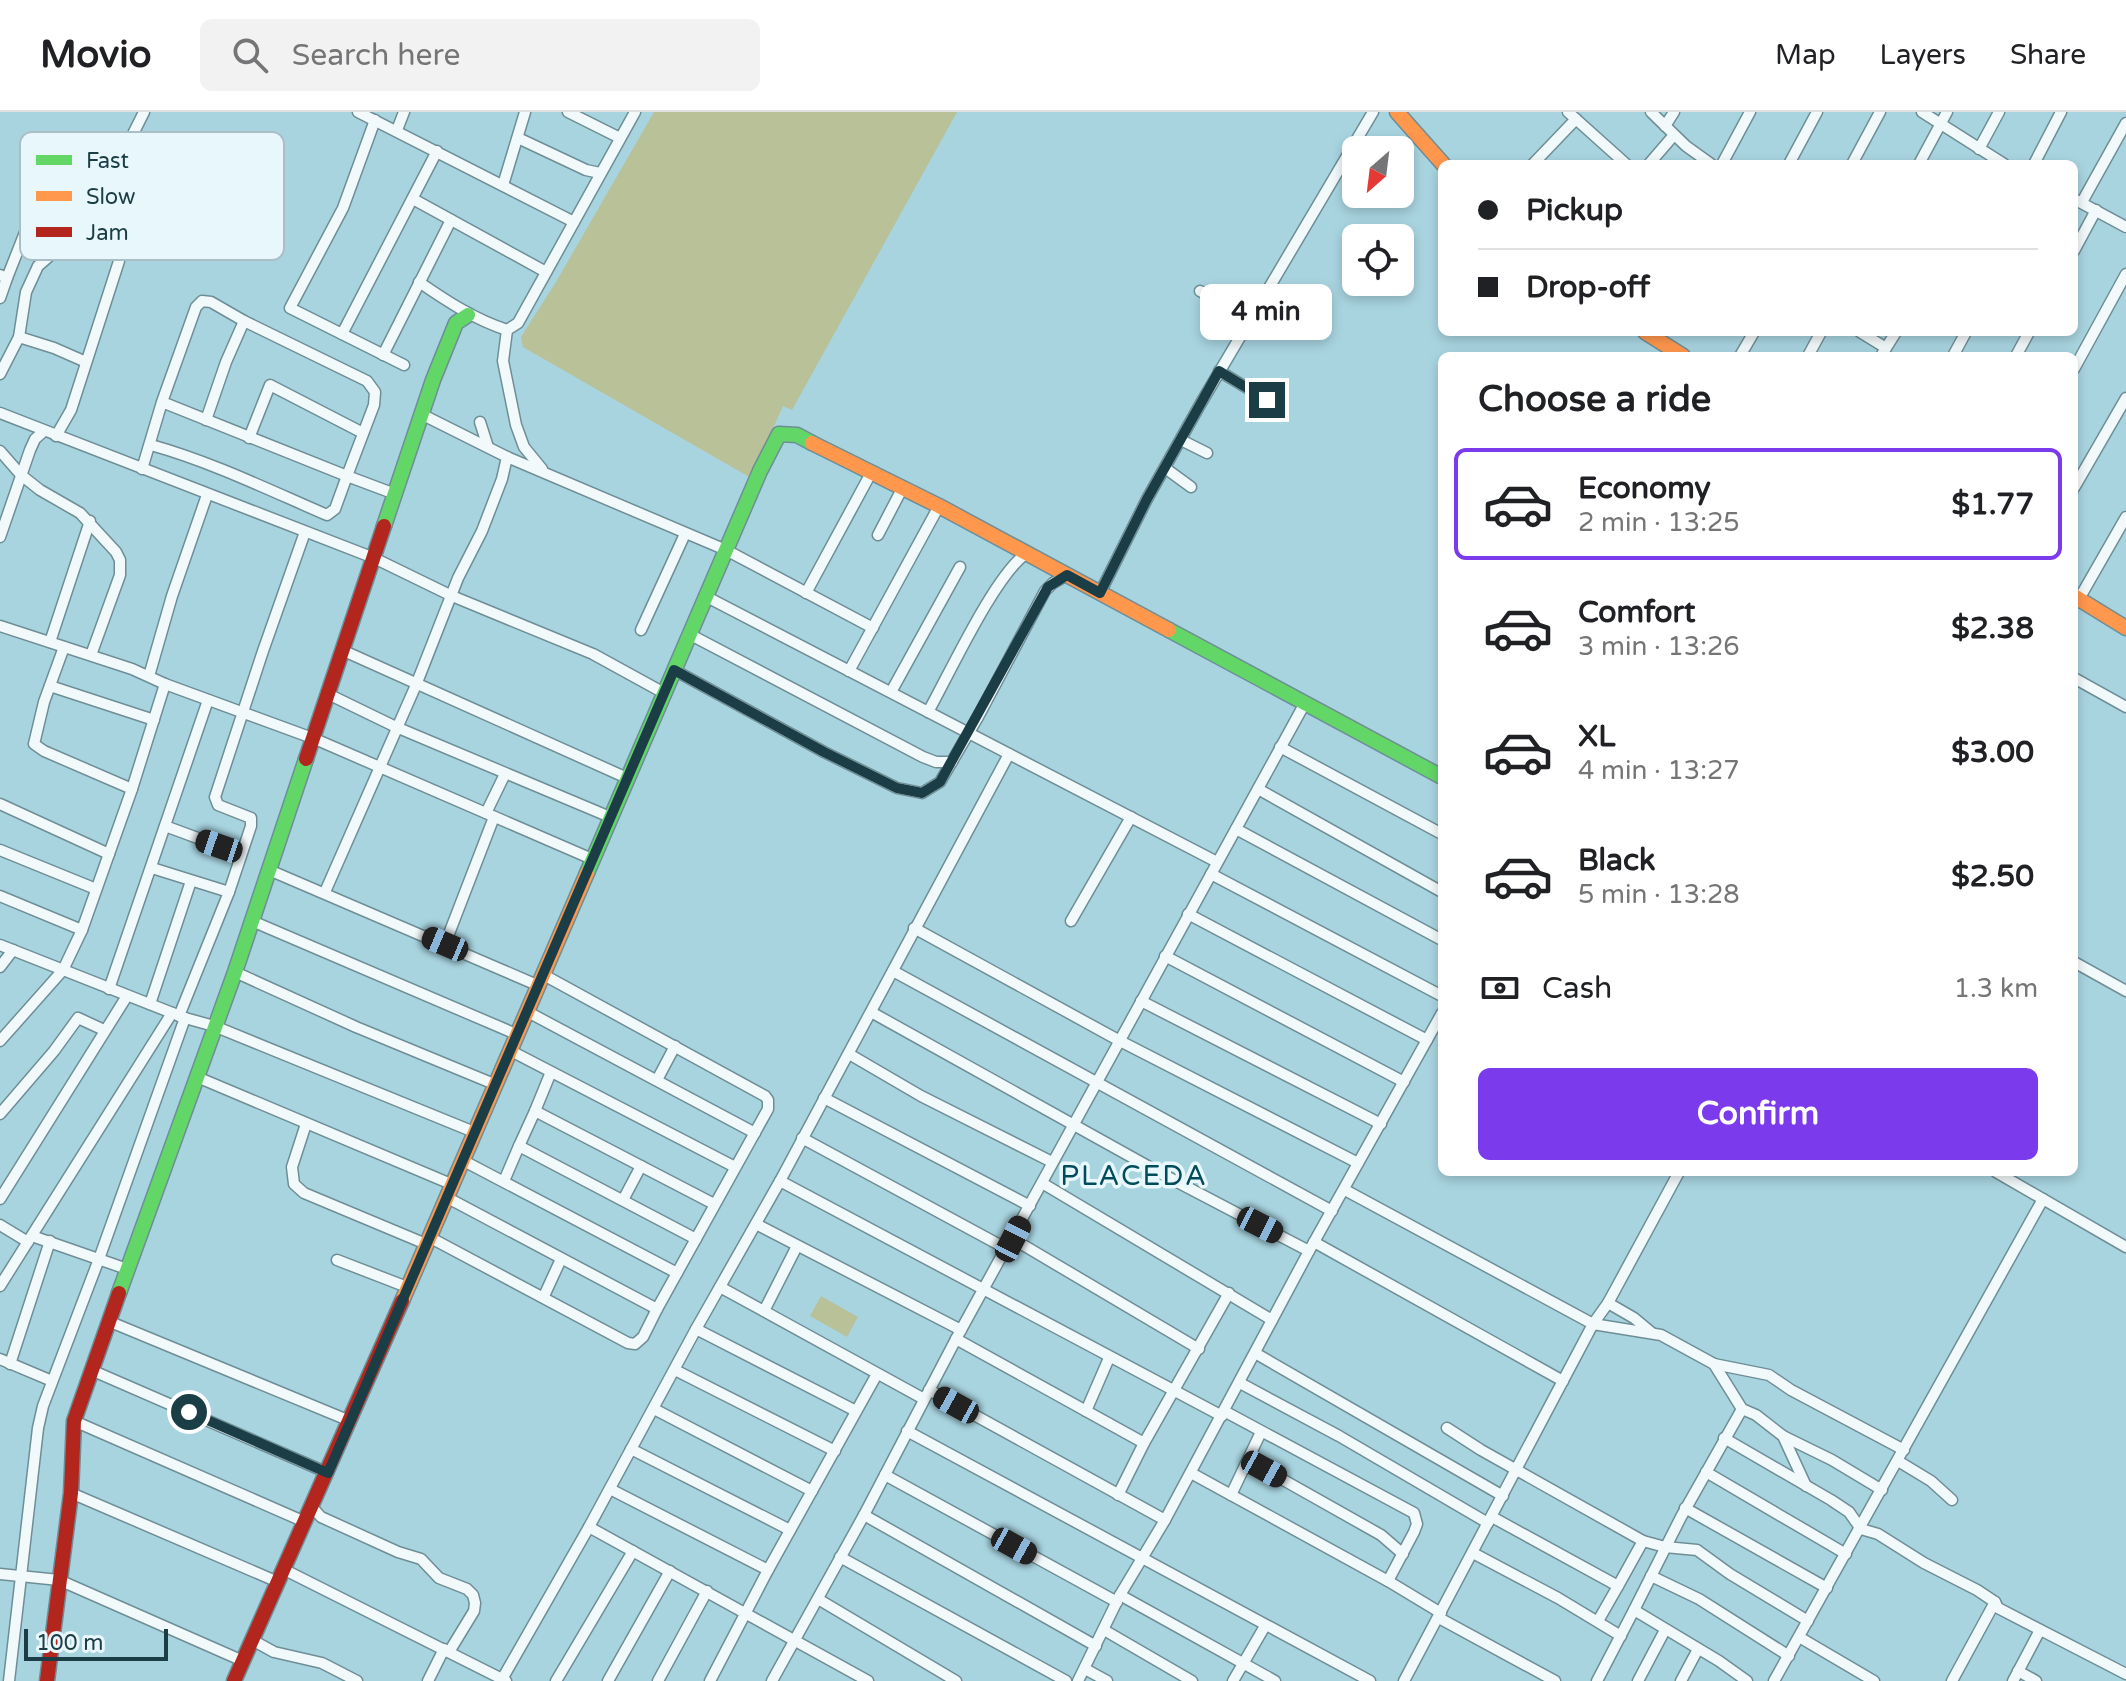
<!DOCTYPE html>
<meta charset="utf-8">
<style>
:root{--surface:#fff;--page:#f2f2f2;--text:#202124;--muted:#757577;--line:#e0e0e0;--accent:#7c3aed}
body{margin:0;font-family:"Varela Round",sans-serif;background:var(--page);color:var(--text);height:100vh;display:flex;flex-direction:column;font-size:30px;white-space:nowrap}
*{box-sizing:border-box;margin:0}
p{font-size:26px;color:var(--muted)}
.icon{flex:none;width:44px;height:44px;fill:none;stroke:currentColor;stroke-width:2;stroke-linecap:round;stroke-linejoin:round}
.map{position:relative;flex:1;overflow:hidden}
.panel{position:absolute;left:1438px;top:240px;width:640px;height:824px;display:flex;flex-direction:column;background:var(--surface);border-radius:12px;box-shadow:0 4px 12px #0003}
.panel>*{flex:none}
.banner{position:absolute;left:1438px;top:48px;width:640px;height:176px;border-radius:12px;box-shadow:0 4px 12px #0003;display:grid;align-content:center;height:176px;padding:0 40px;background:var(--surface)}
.needle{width:52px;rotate:208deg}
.fabs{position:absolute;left:1342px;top:24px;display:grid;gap:16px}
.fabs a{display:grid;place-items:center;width:72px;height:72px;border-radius:12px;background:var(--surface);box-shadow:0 4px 12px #0003;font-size:40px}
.scale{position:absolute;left:24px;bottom:20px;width:144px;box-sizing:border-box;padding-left:8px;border:4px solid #1a3d46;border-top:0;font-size:22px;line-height:28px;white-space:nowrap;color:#1a3d46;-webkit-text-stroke:6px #e8f7fb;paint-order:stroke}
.end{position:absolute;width:36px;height:36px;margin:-18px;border:10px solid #1a3d46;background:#fff;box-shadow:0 0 0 4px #fff}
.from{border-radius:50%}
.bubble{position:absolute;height:56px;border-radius:12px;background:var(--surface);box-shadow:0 4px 12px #0003;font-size:26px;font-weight:800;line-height:56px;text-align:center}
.car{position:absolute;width:24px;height:48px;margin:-24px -12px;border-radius:10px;box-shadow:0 0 6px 2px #0007;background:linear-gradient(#222 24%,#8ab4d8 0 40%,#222 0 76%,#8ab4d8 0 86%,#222 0)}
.banner b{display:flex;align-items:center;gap:28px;height:76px;font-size:30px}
.banner b+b{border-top:2px solid var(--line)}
.banner i{width:20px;height:20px;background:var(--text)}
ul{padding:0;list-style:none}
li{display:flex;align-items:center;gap:24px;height:112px;margin:0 16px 12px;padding:0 24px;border:4px solid transparent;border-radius:12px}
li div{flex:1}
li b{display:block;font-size:30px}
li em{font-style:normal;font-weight:800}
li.current{border-color:var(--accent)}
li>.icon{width:72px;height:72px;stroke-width:1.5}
h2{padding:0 40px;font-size:36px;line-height:96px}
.pay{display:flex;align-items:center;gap:20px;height:88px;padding:0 40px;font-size:30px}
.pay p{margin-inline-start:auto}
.action{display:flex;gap:16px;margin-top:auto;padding:16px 40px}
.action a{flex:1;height:92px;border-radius:12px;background:var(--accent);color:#fff;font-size:32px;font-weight:800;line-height:92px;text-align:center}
header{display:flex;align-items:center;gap:48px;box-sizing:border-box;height:112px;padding:0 40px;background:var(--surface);border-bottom:2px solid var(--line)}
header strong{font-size:38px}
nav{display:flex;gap:44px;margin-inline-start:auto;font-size:28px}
.search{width:560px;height:72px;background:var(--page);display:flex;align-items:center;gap:20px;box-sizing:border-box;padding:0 28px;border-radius:12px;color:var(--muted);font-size:30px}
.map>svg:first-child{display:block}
.green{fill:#b8c198}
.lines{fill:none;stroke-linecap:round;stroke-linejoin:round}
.street-casing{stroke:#6e8e96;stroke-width:13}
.fast-casing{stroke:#6e8e96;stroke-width:17}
.slow-casing{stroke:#6e8e96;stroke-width:17}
.jam-casing{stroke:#6e8e96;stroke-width:17}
.street{stroke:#f2f9fa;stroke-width:10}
.fast{stroke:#63d668;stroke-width:14}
.slow{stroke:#ff974d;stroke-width:14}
.jam{stroke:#b3261e;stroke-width:14}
.route{stroke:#1a3d46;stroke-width:10}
.labels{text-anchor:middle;stroke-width:7;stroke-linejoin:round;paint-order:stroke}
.neighbourhood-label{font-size:28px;letter-spacing:2px;fill:#014c5b;stroke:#e8f7fb}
.key{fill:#e8f7fb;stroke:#aabfc5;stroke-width:2}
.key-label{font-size:22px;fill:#1a3d46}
</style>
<header>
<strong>Movio</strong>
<div class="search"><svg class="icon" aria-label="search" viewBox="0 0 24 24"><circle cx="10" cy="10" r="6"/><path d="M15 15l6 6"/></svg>Search here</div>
<nav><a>Map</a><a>Layers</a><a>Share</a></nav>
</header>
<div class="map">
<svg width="2126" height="1569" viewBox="0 0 2126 1569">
<rect width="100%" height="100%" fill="#a8d4e0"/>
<g class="green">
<path d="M 654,0 L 957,0 L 792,298 L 783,294 L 751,366 L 523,235 L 521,225 L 556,170 Z"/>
<path d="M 821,1184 L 858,1205 L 847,1225 L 810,1204 Z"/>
</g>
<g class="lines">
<defs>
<g id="street">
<path d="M 358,0 L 574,110"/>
<path d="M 568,0 L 620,26"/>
<path d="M 1568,0 L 1626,52"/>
<path d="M 1651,0 L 1686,34 L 1711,52"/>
<path d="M 1922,0 L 2004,52"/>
<path d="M 375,8 L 343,96 L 290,196 L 404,253"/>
<path d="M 1665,14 L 1674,0"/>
<path d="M 397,18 L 404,0"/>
<path d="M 518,26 L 586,58 L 600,61"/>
<path d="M 1979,37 L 1999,0"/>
<path d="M 1533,52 L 1576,7"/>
<path d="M 1649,52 L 1674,23"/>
<path d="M 1722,52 L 1750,0"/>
<path d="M 1789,52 L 1817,0"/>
<path d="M 1852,52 L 1880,0"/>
<path d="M 1919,52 L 1947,0"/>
<path d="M 2034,52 L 2061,0"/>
<path d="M 503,73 L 525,0"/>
<path d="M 413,87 L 546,160"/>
<path d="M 2074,87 L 2126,115"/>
<path d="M 2082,90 L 2126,11"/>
<path d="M 2074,139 L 2096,98"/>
<path d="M 0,163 L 7,166 L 0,186"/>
<path d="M 7,166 L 39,85"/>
<path d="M 419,170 C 448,190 474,207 507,218 L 518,211 L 635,0"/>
<path d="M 1200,179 L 1252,207"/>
<path d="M 507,218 L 503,249 L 516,313 L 524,335 L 542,357"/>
<path d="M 1860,220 L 1886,236"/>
<path d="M 342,222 L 437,39"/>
<path d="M 19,225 L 26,180 L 38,154 L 53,141 L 80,132 L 99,117"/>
<path d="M 383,243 L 451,108"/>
<path d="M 1740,244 L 1754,220"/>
<path d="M 1808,244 L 1821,220"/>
<path d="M 1881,244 L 1896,220"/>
<path d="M 1953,244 L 1966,220"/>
<path d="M 2016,244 L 2029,220"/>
<path d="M 2074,257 L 2126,162"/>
<path d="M 1219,259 L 1267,288"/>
<path d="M 0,262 L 19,225 L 54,236 L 86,250"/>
<path d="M 0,301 L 374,446 L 452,484 L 593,542 L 664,581"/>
<path d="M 423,303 L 507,345 L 726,438 L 873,516"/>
<path d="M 206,308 L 226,250 L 244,209"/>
<path d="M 480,310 L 488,335"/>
<path d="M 56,324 L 71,298 L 119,149 L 115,133 L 93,110 L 94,100 L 144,0"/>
<path d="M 249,326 L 270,273 L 363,321"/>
<path d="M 1181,328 L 1207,341"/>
<path d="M 151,333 C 212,350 269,378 327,403 L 335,397 L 347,364 L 395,382"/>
<path d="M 0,339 L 21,363 L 40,378 L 80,401 L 116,440 L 120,448 L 120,463 L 91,543"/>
<path d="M 1165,356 L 1191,375"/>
<path d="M 142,357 L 162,290 L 196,195 L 202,189 L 211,190 L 244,209 L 367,269 L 375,280 L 374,293 L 347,364 L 162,290"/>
<path d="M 2074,376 L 2126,286"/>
<path d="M 878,423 L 903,375"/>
<path d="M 0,425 L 30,338 L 35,327 L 44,319"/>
<path d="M 806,481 L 871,361"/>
<path d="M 1100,481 L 1147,387 L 1201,291 L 1373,0"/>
<path d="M 705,484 L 1217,750"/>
<path d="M 2079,487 L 2126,405"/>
<path d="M 0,514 L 132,557 L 165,572 L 315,627 L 592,747"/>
<path d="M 641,518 L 685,422"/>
<path d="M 689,522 L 923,645 L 936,650 L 952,650"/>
<path d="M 50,530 L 90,409"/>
<path d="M 64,535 L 44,590 L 34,632 L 44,639 L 132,677"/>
<path d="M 344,539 L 627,666"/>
<path d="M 674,558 L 824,640 L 897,676 L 922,681 L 940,670 L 978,605 L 1045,479 L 1053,471 L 1067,463"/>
<path d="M 849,559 L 939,394"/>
<path d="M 149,564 L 172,484 L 207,383"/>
<path d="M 2074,566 L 2126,595"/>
<path d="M 50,574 L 154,608"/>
<path d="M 891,580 L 960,455"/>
<path d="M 328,582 L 396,615 L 610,705"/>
<path d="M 928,600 C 949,563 995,462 1027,441"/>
<path d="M 1280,635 L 1442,722"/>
<path d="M 1258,677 L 1442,780"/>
<path d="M 0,692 L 109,742"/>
<path d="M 486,701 L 505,662"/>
<path d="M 165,714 L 241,742"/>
<path d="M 1236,717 L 1442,828"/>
<path d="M 0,738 L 96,777"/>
<path d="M 152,756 L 229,780"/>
<path d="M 269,758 L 537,873"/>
<path d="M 1211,762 L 1442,884"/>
<path d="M 325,780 L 416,573 L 458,466 L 482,419 L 502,367 L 507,345"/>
<path d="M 0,784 L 82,818"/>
<path d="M 1188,802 L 1427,928"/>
<path d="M 252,809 L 516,922"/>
<path d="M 1071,809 L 1131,705"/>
<path d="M 914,816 L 1120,929 L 1358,1051"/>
<path d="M 445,832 L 494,705"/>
<path d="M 0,833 L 185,906 L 214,914 L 474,1020"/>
<path d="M 1165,844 L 1404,970"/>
<path d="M 2074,850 L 2126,879"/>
<path d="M 0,855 L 13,838"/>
<path d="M 893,859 L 1332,1099"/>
<path d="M 235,860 L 356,915 L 494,972"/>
<path d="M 109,877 L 208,588"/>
<path d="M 1141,889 L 1381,1012"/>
<path d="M 150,892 L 191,769"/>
<path d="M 526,899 L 755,1021"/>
<path d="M 871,900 L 1162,1062 L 1309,1139"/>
<path d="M 179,904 L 229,780 L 251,714 L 251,706 L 218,693 L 215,685 L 263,539 L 305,420"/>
<path d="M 0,929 L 63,858 L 82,818 L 132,677 L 165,572"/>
<path d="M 509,938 L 735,1055"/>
<path d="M 849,942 L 921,984 L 1052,1050"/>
<path d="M 197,965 L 451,1072"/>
<path d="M 657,968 L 675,934"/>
<path d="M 824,986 L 1030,1094"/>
<path d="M 535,999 L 551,960"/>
<path d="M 0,1002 L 54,939 L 78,906 L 104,918"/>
<path d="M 306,1012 L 292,1055 L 294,1072 L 304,1081 L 426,1132"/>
<path d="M 802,1026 L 1007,1137"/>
<path d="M 519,1034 L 535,999 L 714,1092"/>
<path d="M 462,1048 L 677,1161"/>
<path d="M 1996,1060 L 2126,1135"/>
<path d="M 504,1069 L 519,1034 L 696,1127"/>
<path d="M 780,1069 L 1222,1304"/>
<path d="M 1042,1071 L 1272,1208"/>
<path d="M 1345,1078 L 1593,1212 L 1661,1223 L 1714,1252 L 1742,1297 L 1756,1303 L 1783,1324 L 1806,1374"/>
<path d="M 446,1085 L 657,1197 L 768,997 L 768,988 L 765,984 L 542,862"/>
<path d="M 0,1087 L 127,884"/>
<path d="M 623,1088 L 641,1054"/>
<path d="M 756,1112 L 961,1218"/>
<path d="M 0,1113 L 28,1130"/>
<path d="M 32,1124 L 127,1157"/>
<path d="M 429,1125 L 628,1231 L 635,1232 L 643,1225 L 657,1197"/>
<path d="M 1013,1127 L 1199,1237"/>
<path d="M 1314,1130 L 1563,1269"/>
<path d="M 337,1148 L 407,1175"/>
<path d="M 0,1174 L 172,901"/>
<path d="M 720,1175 L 924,1287"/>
<path d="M 544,1184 L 561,1147"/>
<path d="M 1608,1191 L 1634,1206 L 1652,1221"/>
<path d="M 764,1199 L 797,1134"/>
<path d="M 108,1209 L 350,1309"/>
<path d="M 696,1217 L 856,1299"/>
<path d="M 956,1227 L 1144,1331"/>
<path d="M 1255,1241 L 1503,1384"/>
<path d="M 0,1247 L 52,1269"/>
<path d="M 10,1252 L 50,1129"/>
<path d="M 1714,1252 L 1769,1263 L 1791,1278 L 1904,1338"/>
<path d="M 91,1258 L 328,1361"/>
<path d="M 675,1258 L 835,1339"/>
<path d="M 1240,1271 L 1339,1324 L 1488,1411"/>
<path d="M 929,1278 L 1165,1408"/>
<path d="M 654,1297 L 812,1379"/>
<path d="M 1086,1299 L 1109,1246"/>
<path d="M 1224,1299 L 1414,1401 L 1417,1412 L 1414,1420 L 1388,1469"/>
<path d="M 74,1309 L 305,1410"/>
<path d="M 1447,1316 L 1481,1338 L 1643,1429 L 1665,1435 L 1697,1438 L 1730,1462 L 1808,1509"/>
<path d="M 907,1319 L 1370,1569"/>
<path d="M 1783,1324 L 1832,1348 L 1882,1378"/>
<path d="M 1724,1326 L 1831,1388 L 1849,1400 L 1861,1417 L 1878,1422 L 1924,1451 L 1977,1478 L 1995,1490 L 1998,1496 L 2126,1562"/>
<path d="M 631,1337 L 790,1418"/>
<path d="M 1248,1348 L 1381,1423 L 1403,1442"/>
<path d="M 1898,1349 L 1931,1369 L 1952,1388"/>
<path d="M 1706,1360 L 1846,1442"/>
<path d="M 1191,1361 L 1388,1469 L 1441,1501"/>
<path d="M 885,1363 L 1117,1490"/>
<path d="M 610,1377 L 768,1458 L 710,1569"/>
<path d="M 71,1381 L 278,1470"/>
<path d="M 1118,1383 L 1144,1331 L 1229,1181"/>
<path d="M 1231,1383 L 1261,1320"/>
<path d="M 312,1395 L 321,1405 L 398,1440 L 421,1447 L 439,1466 L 467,1477 L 473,1483 L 475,1491 L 474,1499 L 449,1540"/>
<path d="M 1685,1396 L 1827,1476"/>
<path d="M 864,1403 L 1096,1534"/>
<path d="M 1492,1405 L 1618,1474 L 1598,1509"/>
<path d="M 589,1415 L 868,1569"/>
<path d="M 1473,1441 L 1558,1486 L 1621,1524"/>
<path d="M 840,1445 L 1066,1569"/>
<path d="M 283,1457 L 506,1569"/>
<path d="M 768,1458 L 877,1262"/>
<path d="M 0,1462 L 59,1468 L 243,1549"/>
<path d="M 1651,1464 L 1699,1487 L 1789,1544"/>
<path d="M 1618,1474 L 1643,1429"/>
<path d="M 1120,1483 L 1275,1569"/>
<path d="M 818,1487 L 956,1569"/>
<path d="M 1634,1498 L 1681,1405 L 1742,1297"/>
<path d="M 1439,1506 L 1555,1569"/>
<path d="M 1104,1518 L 1192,1569"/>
<path d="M 1799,1525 L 1874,1569"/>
<path d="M 252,1528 L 274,1540 L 322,1551 L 357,1569"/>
<path d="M 1085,1557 L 1107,1569"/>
<path d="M 2018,1559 L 2036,1569"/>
<path d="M 9,1569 L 38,1316 L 43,1294 L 99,1147 L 185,906"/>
<path d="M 428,1569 L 444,1537"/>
<path d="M 501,1569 L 589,1415 L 696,1217 L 780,1069 L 1009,642"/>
<path d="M 556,1569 L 633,1439"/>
<path d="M 608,1569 L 670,1459"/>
<path d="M 658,1569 L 707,1479"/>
<path d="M 772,1569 L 864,1403 L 956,1227 L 1305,591"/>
<path d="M 1078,1569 L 1120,1483 L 1165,1408 L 1309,1139 L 1442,901"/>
<path d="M 1233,1569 L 1265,1514"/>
<path d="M 1404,1569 L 1593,1212 L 1608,1191 L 1679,1060"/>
<path d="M 1597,1569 L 1634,1498 L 1719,1549 L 1747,1569"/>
<path d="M 1638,1569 L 1665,1518"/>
<path d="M 1681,1569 L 1698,1537"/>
<path d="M 1774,1569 L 2043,1087"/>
<path d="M 1952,1569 L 1995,1490"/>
<path d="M 2013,1569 L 2040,1518"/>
</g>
<g id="fast">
<path d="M 384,414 L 433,268 L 456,211 L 468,203"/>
<path d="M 1169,518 L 1442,665"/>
<path d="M 587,761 L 760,359 L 779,322 L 797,323 L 812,331"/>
<path d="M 119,1181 L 235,860 L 306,647"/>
</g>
<g id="slow">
<path d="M 1397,0 L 1443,52"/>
<path d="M 1645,220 L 1683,244"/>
<path d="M 812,331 L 939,394 L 1169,518"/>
<path d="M 2074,484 L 2126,516"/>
<path d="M 402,1189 L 587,761"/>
</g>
<g id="jam">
<path d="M 306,647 L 384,414"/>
<path d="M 47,1569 L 71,1381 L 74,1309 L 119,1181"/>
<path d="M 234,1569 L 402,1189"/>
</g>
</defs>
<use href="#street" class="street-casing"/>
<use href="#fast" class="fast-casing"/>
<use href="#slow" class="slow-casing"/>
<use href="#jam" class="jam-casing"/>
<use href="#street" class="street"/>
<use href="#fast" class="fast"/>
<use href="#slow" class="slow"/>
<use href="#jam" class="jam"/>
</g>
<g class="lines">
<path class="route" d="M 189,1300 L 328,1361 L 674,558 L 824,640 L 897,676 L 922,681 L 940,670 L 1048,475 L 1067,463 L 1100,481 L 1147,387 L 1219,259 L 1267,288"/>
</g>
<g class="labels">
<g class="neighbourhood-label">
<text x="1134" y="1073">PLACEDA</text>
</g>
</g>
<rect x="20" y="20" width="264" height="128" rx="12" class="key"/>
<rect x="36" y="43" width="36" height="10" fill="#63d668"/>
<rect x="36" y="79" width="36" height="10" fill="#ff974d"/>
<rect x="36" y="115" width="36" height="10" fill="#b3261e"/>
<g class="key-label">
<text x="86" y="56">Fast</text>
<text x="86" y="92">Slow</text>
<text x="86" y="128">Jam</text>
</g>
</svg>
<div class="fabs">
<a><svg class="needle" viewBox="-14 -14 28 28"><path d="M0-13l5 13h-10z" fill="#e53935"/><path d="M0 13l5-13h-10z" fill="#757577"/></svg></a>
<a><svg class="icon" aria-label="locate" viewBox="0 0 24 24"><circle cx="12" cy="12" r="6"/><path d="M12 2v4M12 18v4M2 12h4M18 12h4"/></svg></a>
</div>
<div class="scale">100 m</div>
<i class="end from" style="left:189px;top:1300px"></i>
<i class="end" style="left:1267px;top:288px"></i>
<div class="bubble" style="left:1200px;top:172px;width:132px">4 min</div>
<i class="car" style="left:219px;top:734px;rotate:289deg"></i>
<i class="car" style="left:445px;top:832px;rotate:293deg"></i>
<i class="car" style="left:1260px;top:1113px;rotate:117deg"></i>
<i class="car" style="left:1013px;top:1127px;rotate:27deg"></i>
<i class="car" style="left:956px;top:1293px;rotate:299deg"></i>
<i class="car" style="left:1264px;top:1357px;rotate:119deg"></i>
<i class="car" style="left:1014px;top:1434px;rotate:119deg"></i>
<div class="banner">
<b><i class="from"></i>Pickup</b>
<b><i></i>Drop-off</b>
</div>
<section class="panel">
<h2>Choose a ride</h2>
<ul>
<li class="current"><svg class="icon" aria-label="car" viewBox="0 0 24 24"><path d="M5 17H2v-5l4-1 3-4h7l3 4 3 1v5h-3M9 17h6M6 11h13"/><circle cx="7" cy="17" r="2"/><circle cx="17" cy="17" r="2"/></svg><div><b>Economy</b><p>2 min · 13:25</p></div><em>$1.77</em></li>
<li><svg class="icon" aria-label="car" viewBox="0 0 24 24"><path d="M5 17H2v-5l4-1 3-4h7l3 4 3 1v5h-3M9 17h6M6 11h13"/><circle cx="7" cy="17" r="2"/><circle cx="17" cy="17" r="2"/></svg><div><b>Comfort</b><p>3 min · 13:26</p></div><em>$2.38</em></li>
<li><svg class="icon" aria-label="car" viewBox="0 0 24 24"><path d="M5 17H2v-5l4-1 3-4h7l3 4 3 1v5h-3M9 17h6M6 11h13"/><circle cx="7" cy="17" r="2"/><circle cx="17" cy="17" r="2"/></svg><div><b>XL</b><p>4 min · 13:27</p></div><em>$3.00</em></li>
<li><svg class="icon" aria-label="car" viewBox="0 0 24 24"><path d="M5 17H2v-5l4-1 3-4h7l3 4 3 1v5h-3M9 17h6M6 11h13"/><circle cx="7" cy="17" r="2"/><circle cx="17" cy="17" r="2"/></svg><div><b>Black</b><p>5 min · 13:28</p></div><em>$2.50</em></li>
</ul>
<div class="pay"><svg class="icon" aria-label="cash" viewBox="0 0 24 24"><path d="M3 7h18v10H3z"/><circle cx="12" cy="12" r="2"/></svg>Cash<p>1.3 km</p></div>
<div class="action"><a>Confirm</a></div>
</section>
</div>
